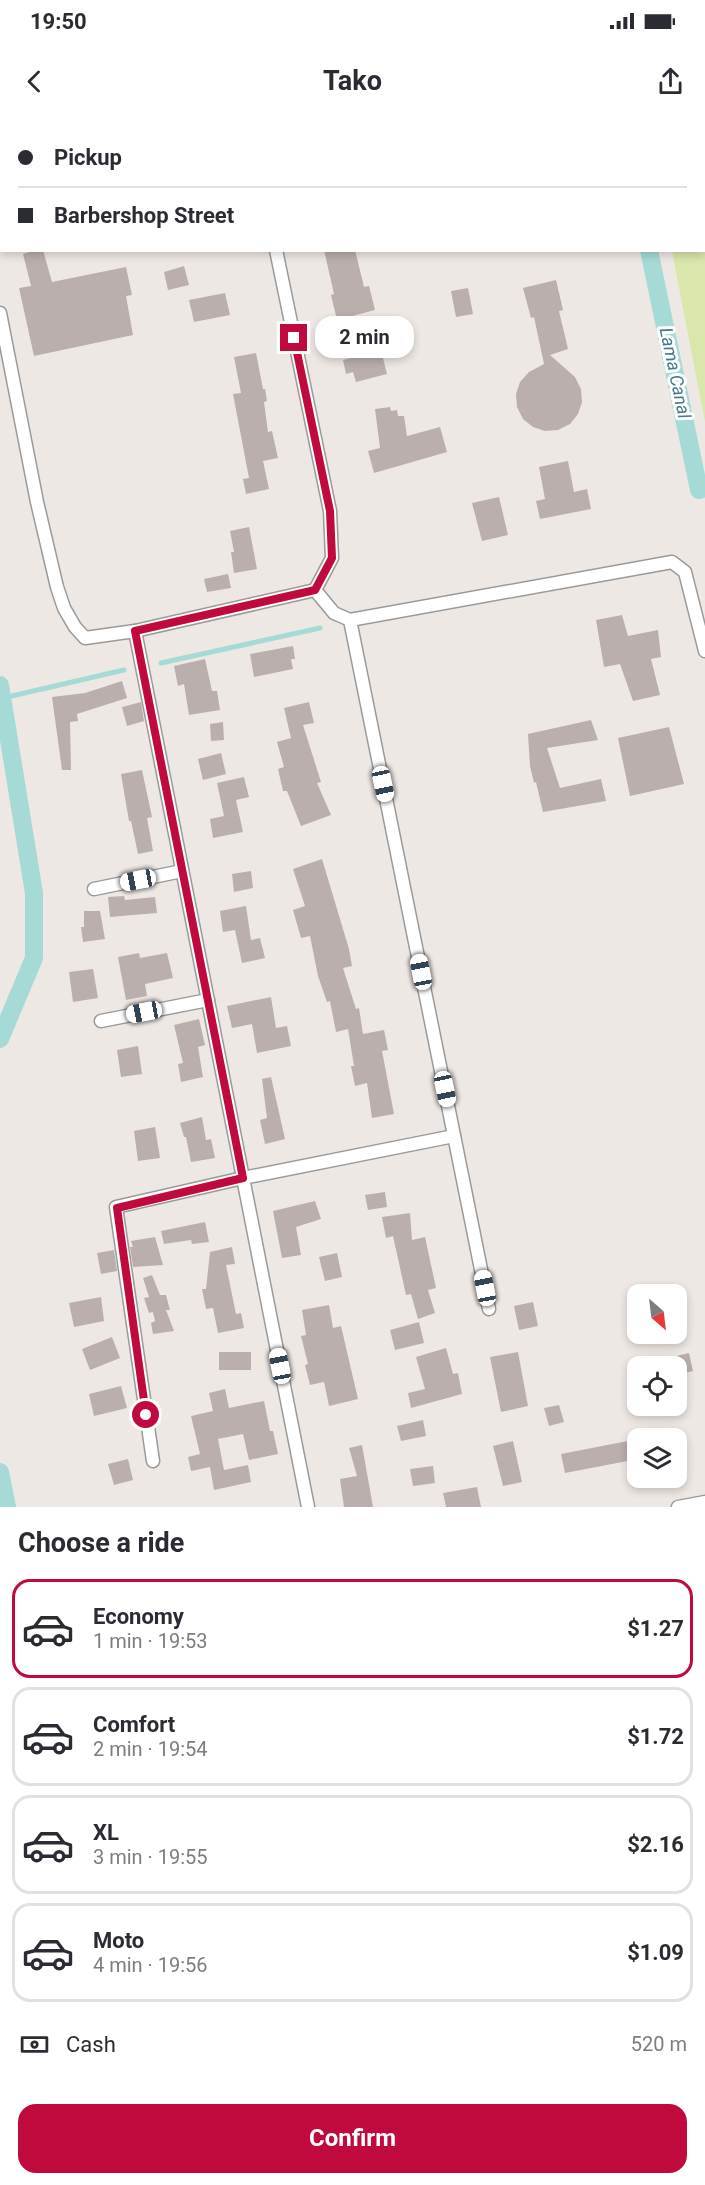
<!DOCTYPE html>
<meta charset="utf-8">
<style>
:root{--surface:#fff;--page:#f2f2f3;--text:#2b2b33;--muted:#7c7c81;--line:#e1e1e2;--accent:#c00a3d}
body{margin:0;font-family:Roboto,sans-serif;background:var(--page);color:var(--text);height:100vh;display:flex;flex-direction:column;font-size:22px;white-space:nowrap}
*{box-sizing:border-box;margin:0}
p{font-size:20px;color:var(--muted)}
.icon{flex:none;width:33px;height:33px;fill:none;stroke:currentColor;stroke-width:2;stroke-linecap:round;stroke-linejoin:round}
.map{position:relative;height:1387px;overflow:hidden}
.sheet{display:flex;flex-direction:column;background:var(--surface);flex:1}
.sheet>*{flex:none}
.guide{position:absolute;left:0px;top:0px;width:705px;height:132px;box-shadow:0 3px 9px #0003;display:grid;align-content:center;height:132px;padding:0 18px;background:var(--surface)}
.needle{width:39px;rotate:152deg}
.buttons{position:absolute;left:627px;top:1164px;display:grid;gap:12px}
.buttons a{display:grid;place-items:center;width:60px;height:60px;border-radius:12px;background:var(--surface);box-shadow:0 3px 9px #0003;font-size:30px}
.end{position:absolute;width:27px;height:27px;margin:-14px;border:8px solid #c00a3d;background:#fff;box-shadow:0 0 0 3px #fff}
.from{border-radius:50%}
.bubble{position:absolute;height:42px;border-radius:18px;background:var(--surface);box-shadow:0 3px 9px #0003;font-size:20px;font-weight:700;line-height:42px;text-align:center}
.car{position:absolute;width:18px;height:36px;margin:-18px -9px;border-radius:8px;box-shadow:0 0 4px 2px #0007;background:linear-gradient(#fff 24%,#345 0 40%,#fff 0 76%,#345 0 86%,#fff 0)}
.guide b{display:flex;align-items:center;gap:21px;height:57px;font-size:22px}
.guide b+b{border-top:2px solid var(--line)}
.guide i{width:15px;height:15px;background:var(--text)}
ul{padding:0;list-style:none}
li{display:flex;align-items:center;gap:18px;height:99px;margin:0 12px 9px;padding:0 6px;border:3px solid var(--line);border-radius:18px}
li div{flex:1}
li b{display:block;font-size:22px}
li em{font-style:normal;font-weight:700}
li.on{border-color:var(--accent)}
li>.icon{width:54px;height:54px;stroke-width:1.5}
h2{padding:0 18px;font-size:27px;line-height:72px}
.pay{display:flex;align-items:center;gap:15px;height:66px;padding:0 18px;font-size:22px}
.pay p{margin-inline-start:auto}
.cta{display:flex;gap:12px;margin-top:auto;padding:12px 18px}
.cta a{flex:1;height:69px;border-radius:18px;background:var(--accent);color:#fff;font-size:24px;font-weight:700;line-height:69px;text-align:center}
.status{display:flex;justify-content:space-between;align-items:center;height:42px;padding:0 30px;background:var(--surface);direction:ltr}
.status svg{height:16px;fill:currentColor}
header{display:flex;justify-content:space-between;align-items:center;height:78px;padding:0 18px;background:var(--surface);font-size:27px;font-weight:700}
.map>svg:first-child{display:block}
.grass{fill:#d9e6ac}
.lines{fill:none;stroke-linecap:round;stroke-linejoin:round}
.stream{stroke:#a6dad7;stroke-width:5}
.canal{stroke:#a6dad7;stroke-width:18}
.building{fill:#baafad}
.street-casing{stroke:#9a9a9a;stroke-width:15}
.street{stroke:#fff;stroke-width:12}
.route{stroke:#c00a3d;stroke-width:8}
.labels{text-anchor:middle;stroke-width:6;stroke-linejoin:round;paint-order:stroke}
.water-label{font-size:18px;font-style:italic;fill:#437a8a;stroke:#fff}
</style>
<div class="status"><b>19:50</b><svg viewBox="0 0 49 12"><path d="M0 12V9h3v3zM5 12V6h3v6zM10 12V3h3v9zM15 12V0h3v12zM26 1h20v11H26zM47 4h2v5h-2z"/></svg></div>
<header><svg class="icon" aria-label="back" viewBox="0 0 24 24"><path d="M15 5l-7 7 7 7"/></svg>Tako<svg class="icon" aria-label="share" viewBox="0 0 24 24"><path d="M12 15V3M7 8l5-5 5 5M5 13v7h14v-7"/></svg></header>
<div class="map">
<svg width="705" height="1387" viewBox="0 0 705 1387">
<rect width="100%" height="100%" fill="#eee8e4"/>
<path class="grass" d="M 648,0 L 705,0 L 705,302 L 672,131 L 704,130 L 704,2 Z"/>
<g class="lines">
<g class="stream">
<path d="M 161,543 L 320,508"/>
<path d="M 3,578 L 124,550"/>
</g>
<g class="canal">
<path d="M 621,0 L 622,2"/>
<path d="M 649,130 L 699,370 L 705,368"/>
<path d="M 0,565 L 34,773 L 34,838 L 0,919"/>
<path d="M 0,1352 L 7,1387"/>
</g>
</g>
<g class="building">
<path d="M 36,130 L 43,130 L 52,162 L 126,147 L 132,175 L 126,176 L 133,215 L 34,236 L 19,168 L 31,166 L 23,134 Z"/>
<path d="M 324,130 L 355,130 L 364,167 L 369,166 L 375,190 L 337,200 L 331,175 L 334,174 Z"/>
<path d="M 184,146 L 189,165 L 168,170 L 164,152 Z"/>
<path d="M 556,160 L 563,190 L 559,191 L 568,229 L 550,235 L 575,257 L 581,269 L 582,282 L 578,294 L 570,304 L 558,310 L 545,311 L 533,307 L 523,299 L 517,287 L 516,274 L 520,262 L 529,252 L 544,244 L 534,197 L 531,198 L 523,168 Z"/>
<path d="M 468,168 L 473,194 L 456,197 L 451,171 Z"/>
<path d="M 225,173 L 230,195 L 194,202 L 189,180 Z"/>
<path d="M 381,230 L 387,254 L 356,262 L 353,252 L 346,254 L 343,240 Z"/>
<path d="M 256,233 L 263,269 L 265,269 L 267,281 L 264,282 L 268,312 L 272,311 L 278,338 L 263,341 L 269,369 L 246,374 L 243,359 L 249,358 L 233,274 L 241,273 L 234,237 Z"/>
<path d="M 390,287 L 391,291 L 397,290 L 398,296 L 404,296 L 407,316 L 440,307 L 447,332 L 374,353 L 368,331 L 380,328 L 375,289 Z"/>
<path d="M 568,341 L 574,372 L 587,369 L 591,389 L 540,399 L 536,381 L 545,379 L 539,347 Z"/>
<path d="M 499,377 L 508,415 L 482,421 L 472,383 Z"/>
<path d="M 249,407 L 257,449 L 234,453 L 231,432 L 234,432 L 230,411 Z"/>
<path d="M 228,454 L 231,468 L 207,472 L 204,459 Z"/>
<path d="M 622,495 L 628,516 L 658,510 L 661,537 L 651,539 L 660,575 L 633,581 L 620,544 L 604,547 L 596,500 Z"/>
<path d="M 293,526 L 295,539 L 291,539 L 293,549 L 254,557 L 250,534 Z"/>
<path d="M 205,539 L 212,571 L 217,571 L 220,590 L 189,595 L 184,564 L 178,566 L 174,546 Z"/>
<path d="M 122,561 L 127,578 L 77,594 L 78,601 L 70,602 L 71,650 L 62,650 L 52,577 L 85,573 Z"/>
<path d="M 141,582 L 144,601 L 127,606 L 122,587 Z"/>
<path d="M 309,582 L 314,603 L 303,605 L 321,662 L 317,663 L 331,695 L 301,706 L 287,671 L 283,671 L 278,649 L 284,647 L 277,622 L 291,618 L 284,588 Z"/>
<path d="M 591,600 L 598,620 L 547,628 L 560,668 L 601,659 L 606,681 L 543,692 L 536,662 L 534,663 L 530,646 L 528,614 Z"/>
<path d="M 223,602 L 224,620 L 211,621 L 210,604 Z"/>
<path d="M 669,607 L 684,664 L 630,676 L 618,618 Z"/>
<path d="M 221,633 L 226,654 L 203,660 L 198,639 Z"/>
<path d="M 142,650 L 152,697 L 147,698 L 153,731 L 138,734 L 131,701 L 129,701 L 121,654 Z"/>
<path d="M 244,657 L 249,677 L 236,680 L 243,712 L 213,718 L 210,699 L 224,696 L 217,663 Z"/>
<path d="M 322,739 L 349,829 L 352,846 L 343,848 L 356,889 L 359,888 L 363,914 L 384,910 L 388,930 L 382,931 L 394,994 L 372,998 L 367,963 L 355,966 L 351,946 L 354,946 L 348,909 L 336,912 L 330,881 L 327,882 L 318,856 L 310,816 L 301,818 L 293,790 L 305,786 L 293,749 Z"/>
<path d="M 251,751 L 253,768 L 234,772 L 232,754 Z"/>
<path d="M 124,776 L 125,780 L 155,777 L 157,793 L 110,797 L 108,777 Z"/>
<path d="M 246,786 L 251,820 L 260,818 L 265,838 L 242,843 L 235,810 L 223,812 L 220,791 Z"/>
<path d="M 84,791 L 100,791 L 105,819 L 83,822 L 81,807 L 84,807 Z"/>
<path d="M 139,833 L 140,838 L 167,833 L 173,858 L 145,864 L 147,876 L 126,880 L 118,837 Z"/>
<path d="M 93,849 L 98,878 L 73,882 L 69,852 Z"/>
<path d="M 271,877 L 276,908 L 287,906 L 291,926 L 257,933 L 252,904 L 232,908 L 227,886 Z"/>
<path d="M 199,899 L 205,925 L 198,927 L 203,957 L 181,962 L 178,944 L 183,943 L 174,905 Z"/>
<path d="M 138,926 L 142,954 L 121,957 L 117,930 Z"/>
<path d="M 271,957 L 285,1019 L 265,1024 L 260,1000 L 267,998 L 262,959 Z"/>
<path d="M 202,997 L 206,1020 L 211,1019 L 215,1038 L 191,1042 L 186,1017 L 184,1017 L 180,1003 Z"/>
<path d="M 155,1007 L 160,1038 L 138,1041 L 134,1011 Z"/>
<path d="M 385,1072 L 387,1087 L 368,1090 L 365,1075 Z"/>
<path d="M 315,1081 L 321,1099 L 296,1107 L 301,1135 L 282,1138 L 273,1091 Z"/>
<path d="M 410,1093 L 412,1120 L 425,1117 L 436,1168 L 428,1170 L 435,1193 L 418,1199 L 411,1174 L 406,1175 L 393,1116 L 386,1118 L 382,1097 Z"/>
<path d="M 205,1102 L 209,1122 L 192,1124 L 191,1120 L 164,1124 L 161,1111 Z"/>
<path d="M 155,1117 L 163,1145 L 133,1147 L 130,1127 L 133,1127 L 131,1121 Z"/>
<path d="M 232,1127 L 235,1144 L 226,1145 L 236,1194 L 241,1193 L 244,1208 L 218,1213 L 213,1188 L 206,1189 L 202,1169 L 206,1169 L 210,1132 Z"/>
<path d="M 114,1130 L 117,1151 L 101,1154 L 97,1133 Z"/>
<path d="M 337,1133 L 342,1157 L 325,1161 L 319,1137 Z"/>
<path d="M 152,1155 L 160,1175 L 166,1175 L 170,1190 L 166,1190 L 174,1211 L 153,1214 L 151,1203 L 155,1201 L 153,1192 L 149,1193 L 144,1178 L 149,1177 L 143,1158 Z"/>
<path d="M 101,1177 L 104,1201 L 74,1207 L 69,1183 Z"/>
<path d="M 533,1182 L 538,1206 L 519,1210 L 514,1186 Z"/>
<path d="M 329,1185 L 333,1208 L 341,1206 L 358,1279 L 329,1286 L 324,1262 L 310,1265 L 305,1245 L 308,1244 L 301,1216 L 306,1215 L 302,1190 Z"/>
<path d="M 419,1202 L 424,1223 L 395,1230 L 390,1210 Z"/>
<path d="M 112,1217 L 120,1238 L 90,1250 L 82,1229 Z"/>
<path d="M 446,1228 L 453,1254 L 458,1253 L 462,1274 L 411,1288 L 408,1273 L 425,1269 L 416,1237 Z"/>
<rect x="219" y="1232" width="32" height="18"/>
<path d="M 518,1232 L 528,1286 L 501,1292 L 490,1237 Z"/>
<path d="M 689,1233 L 693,1251 L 676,1255 L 676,1236 Z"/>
<path d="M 121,1266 L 127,1288 L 94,1296 L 89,1274 Z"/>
<path d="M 225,1269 L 229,1288 L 264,1281 L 270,1311 L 273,1311 L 278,1334 L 249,1340 L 243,1314 L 218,1319 L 224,1350 L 248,1345 L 251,1362 L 214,1370 L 210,1347 L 191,1351 L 188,1337 L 200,1334 L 191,1296 L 213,1291 L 209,1273 Z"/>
<path d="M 559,1285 L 564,1302 L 549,1306 L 544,1288 Z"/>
<path d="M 423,1300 L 426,1316 L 401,1321 L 397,1306 Z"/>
<path d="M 638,1319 L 638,1339 L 565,1353 L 561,1334 Z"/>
<path d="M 513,1321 L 522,1362 L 503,1366 L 493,1326 Z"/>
<path d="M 362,1325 L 373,1387 L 344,1387 L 340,1359 L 357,1356 L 349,1328 Z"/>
<path d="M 128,1339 L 133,1360 L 114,1365 L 108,1344 Z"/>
<path d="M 433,1346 L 435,1363 L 413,1366 L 410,1349 Z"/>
<path d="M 477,1367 L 481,1387 L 446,1387 L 443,1373 Z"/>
</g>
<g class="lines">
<defs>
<g id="street">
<path d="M 250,0 L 250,2"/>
<path d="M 276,130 L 330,391 L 332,438 L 315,470"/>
<path d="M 0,193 L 37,382 L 57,467 L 64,488 L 75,507 L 85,518 L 135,511 L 315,470"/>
<path d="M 315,470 L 334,493 L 350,500 L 672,442 L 685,452 L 705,531"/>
<path d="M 350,500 L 489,1189"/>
<path d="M 135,511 L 308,1387"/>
<path d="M 94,769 L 182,751"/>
<path d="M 101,901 L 208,880"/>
<path d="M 153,1341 L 116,1087 L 243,1058 L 454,1016"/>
<path d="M 678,1387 L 705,1382"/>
</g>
</defs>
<use href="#street" class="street-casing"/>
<use href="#street" class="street"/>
</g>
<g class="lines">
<path class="route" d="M 146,1295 L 117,1088 L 243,1058 L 135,511 L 315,470 L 332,438 L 330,391 L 294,218"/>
</g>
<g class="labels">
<g class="water-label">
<text transform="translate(675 253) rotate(78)" y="6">Lama Canal</text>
</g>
</g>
</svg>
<div class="buttons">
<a><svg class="needle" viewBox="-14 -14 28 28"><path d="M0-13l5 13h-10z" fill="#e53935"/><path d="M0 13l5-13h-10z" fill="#7c7c81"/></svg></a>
<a><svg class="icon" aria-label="locate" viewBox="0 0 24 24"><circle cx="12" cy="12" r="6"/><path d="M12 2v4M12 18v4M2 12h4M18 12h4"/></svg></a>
<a><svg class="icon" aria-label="layers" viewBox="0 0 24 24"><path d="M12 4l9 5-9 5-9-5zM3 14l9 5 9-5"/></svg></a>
</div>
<i class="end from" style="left:146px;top:1295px"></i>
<i class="end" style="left:294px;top:218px"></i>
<div class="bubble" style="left:315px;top:196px;width:99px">2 min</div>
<i class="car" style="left:383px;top:664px;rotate:168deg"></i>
<i class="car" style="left:138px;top:760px;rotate:259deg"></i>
<i class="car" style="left:421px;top:852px;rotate:349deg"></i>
<i class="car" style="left:144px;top:892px;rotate:259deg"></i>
<i class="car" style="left:445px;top:969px;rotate:168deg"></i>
<i class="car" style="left:485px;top:1168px;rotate:349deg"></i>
<i class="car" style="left:280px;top:1246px;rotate:349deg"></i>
<div class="guide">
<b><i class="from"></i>Pickup</b>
<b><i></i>Barbershop Street</b>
</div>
</div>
<section class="sheet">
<h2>Choose a ride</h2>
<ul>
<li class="on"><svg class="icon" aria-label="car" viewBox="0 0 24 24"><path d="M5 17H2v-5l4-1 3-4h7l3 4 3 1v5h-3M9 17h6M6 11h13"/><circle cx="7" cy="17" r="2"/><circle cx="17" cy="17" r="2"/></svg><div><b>Economy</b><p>1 min · 19:53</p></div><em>$1.27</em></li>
<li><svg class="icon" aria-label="car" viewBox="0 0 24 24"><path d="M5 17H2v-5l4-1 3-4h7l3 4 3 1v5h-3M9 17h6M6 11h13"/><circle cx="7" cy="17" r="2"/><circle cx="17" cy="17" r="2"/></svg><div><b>Comfort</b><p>2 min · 19:54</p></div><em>$1.72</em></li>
<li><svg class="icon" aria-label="car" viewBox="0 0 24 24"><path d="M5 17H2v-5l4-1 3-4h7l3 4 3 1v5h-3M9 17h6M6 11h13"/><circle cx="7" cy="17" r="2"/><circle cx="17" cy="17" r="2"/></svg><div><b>XL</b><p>3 min · 19:55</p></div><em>$2.16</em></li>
<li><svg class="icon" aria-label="car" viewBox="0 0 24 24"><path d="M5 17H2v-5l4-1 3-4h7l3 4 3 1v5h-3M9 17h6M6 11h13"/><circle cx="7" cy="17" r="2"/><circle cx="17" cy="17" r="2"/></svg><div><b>Moto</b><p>4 min · 19:56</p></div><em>$1.09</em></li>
</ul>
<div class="pay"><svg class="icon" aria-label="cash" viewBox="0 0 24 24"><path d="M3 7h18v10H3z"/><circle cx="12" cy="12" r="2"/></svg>Cash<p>520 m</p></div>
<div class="cta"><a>Confirm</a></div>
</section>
